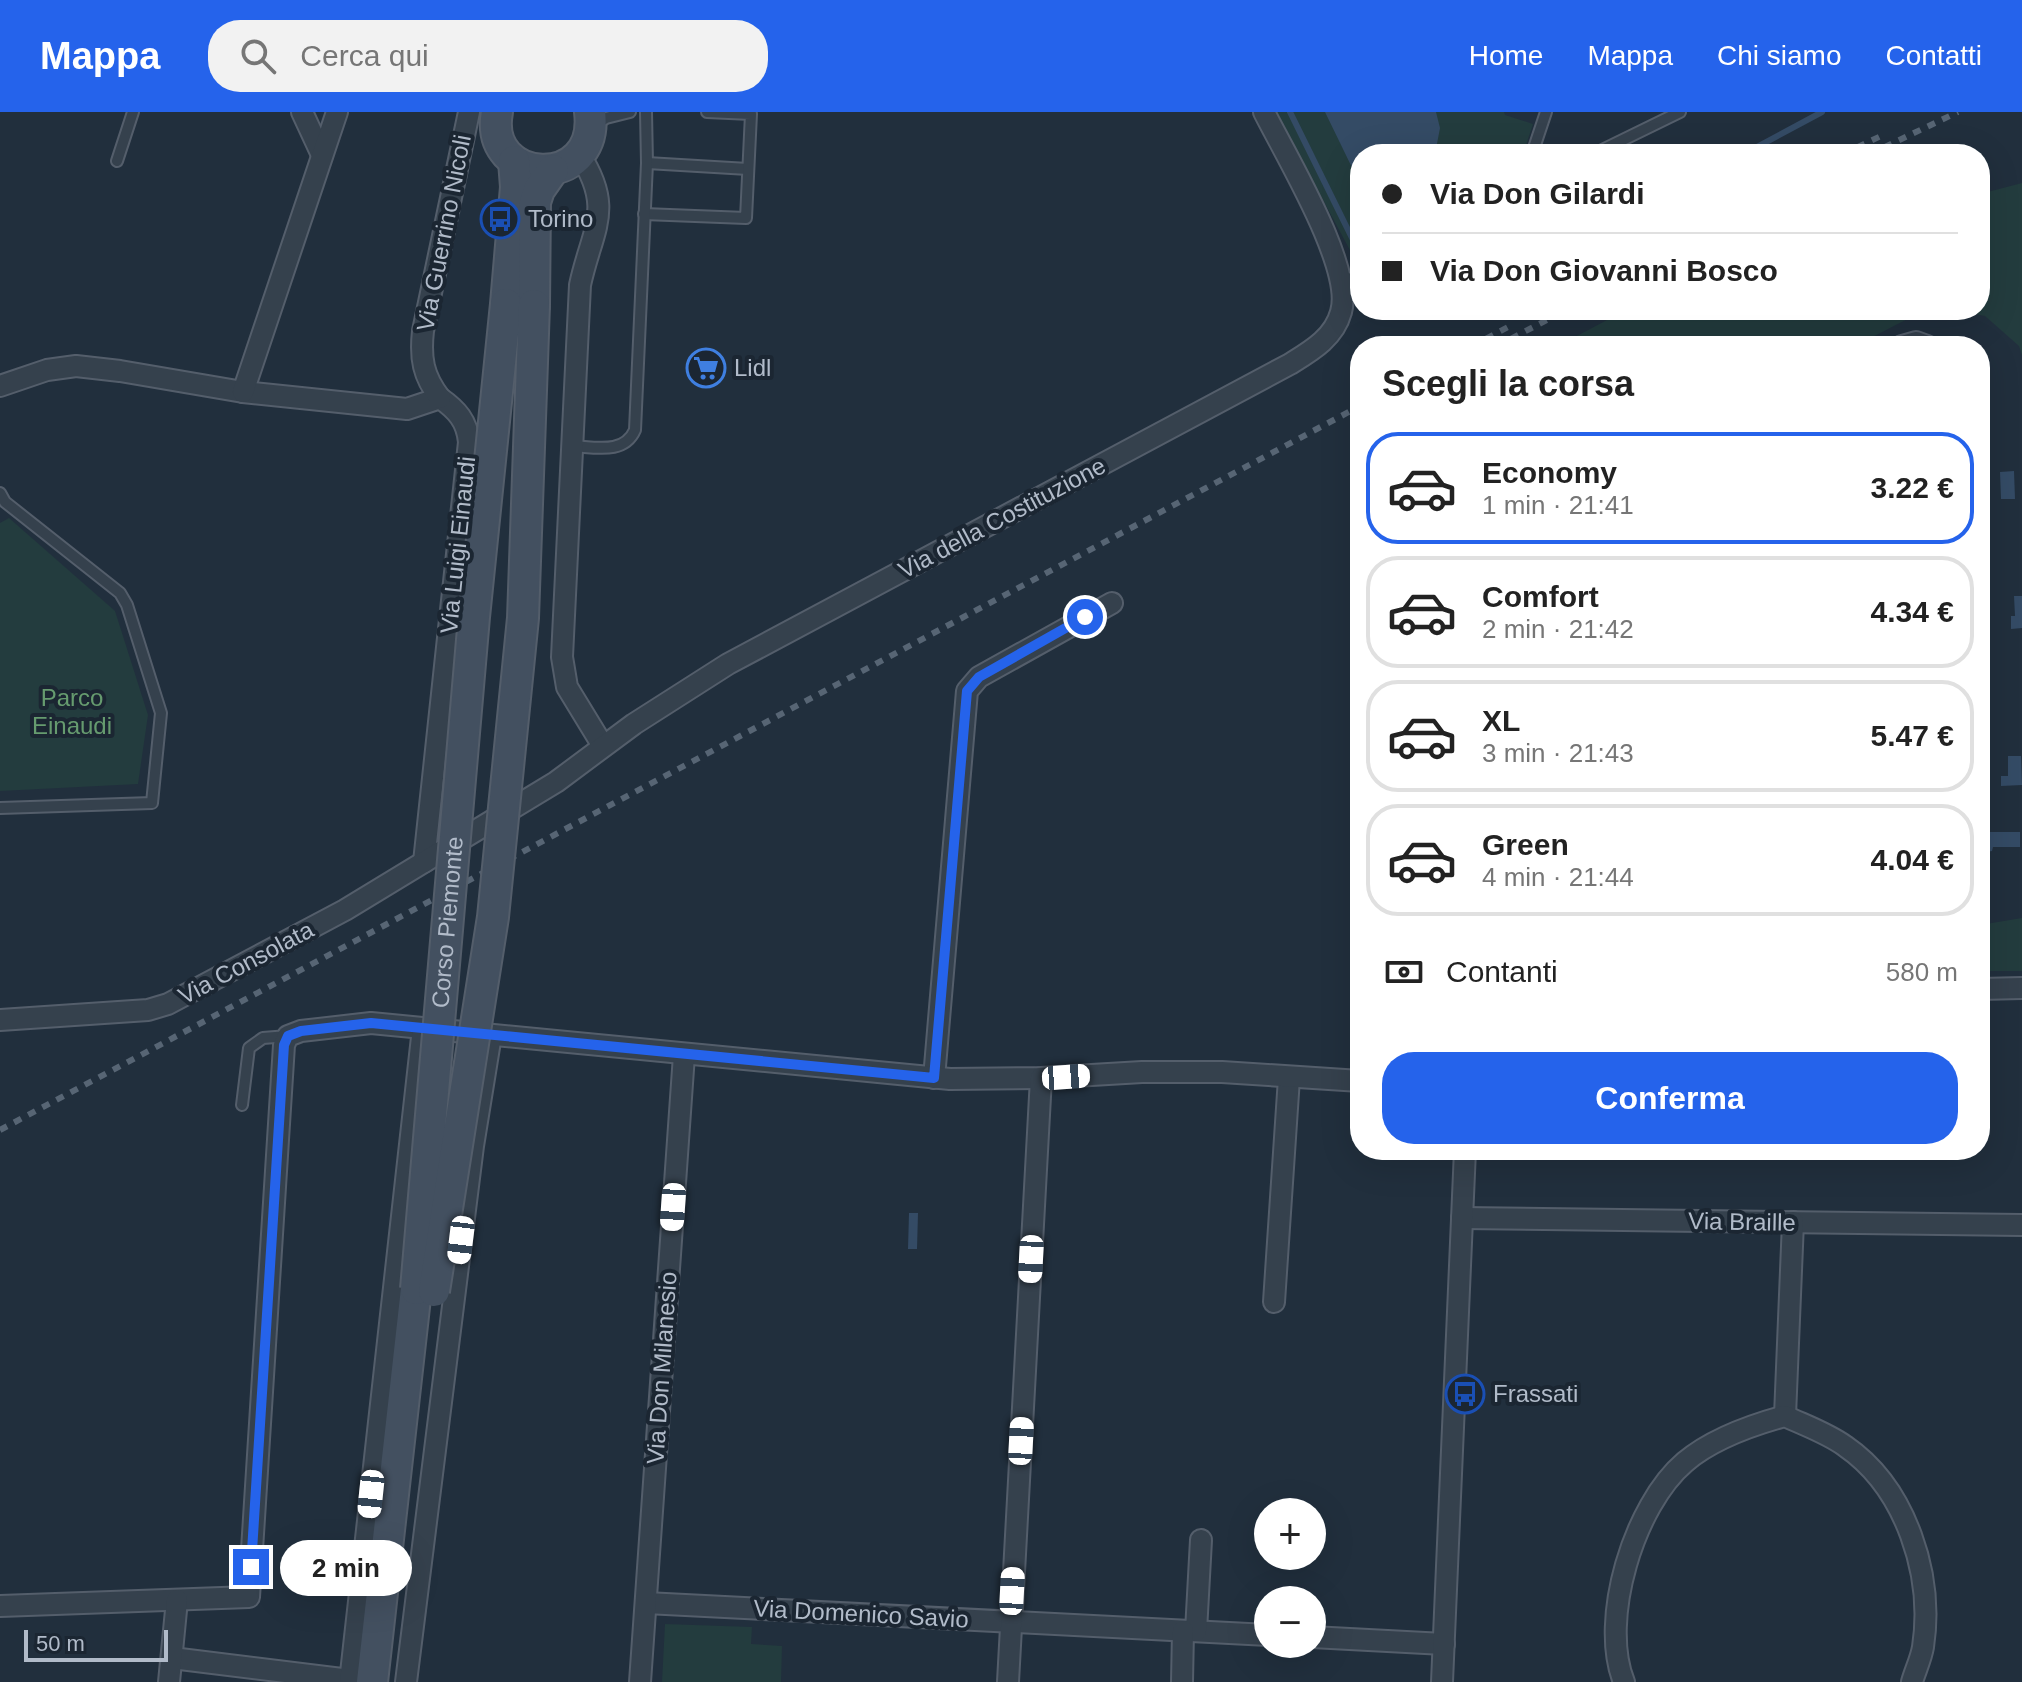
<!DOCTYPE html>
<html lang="it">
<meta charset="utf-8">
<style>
:root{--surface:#fff;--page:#f2f2f2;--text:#222;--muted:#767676;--line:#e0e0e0;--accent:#2563eb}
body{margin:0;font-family:Helvetica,sans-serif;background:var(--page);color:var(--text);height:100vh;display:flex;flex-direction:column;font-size:30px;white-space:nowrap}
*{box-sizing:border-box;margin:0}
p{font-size:26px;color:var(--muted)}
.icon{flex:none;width:44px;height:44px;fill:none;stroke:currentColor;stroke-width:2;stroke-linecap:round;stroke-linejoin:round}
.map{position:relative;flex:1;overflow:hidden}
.panel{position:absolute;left:1350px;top:224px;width:640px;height:824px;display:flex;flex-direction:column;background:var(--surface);border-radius:32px;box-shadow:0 8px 32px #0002}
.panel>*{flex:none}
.guide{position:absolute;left:1350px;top:32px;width:640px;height:176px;border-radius:32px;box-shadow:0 8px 32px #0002;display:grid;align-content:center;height:176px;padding:0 32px;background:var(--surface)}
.buttons{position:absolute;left:1254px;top:1386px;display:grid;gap:16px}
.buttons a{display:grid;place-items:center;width:72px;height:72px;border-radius:50%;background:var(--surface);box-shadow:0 8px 32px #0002;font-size:40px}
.scale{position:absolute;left:24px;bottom:20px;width:144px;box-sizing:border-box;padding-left:8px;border:4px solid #b1bbc9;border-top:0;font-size:22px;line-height:28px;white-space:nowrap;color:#b1bbc9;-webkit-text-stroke:6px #1b2632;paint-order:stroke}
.end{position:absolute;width:36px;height:36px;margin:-18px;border:10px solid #2563eb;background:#fff;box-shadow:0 0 0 4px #fff}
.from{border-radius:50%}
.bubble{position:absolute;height:56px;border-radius:28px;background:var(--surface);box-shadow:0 8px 32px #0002;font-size:26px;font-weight:600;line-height:56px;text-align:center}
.car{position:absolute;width:24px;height:48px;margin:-24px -12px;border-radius:10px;box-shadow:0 0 6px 2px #0007;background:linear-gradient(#fff 24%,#345 0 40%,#fff 0 76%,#345 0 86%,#fff 0)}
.guide b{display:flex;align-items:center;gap:28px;height:76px;font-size:30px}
.guide b+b{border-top:2px solid var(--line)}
.guide i{width:20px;height:20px;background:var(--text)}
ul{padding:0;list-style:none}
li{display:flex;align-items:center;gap:24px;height:112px;margin:0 16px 12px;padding:0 16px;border:4px solid var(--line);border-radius:32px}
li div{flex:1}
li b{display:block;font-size:30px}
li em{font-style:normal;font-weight:600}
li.selected{border-color:var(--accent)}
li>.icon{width:72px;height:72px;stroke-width:1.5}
h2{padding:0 32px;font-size:36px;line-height:96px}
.pay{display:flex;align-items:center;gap:20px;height:88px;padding:0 32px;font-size:30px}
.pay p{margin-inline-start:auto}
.action{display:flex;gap:16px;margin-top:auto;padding:16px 32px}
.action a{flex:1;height:92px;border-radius:32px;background:var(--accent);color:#fff;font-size:32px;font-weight:600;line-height:92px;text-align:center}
header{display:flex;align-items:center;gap:48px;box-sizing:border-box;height:112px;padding:0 40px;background:var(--accent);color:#fff}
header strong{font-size:38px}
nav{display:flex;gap:44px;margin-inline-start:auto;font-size:28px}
.search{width:560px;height:72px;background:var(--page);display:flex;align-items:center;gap:20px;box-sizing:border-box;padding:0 28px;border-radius:32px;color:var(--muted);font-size:30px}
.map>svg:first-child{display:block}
.green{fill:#233c3e}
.water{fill:#344b65}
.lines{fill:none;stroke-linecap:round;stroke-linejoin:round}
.stream{stroke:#344b65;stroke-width:6}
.service-casing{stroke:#545e6b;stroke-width:14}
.minor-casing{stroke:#545e6b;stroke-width:24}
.secondary-casing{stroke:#545e6b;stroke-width:34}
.service{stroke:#35414d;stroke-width:10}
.minor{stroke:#35414d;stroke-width:20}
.secondary{stroke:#435060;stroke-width:30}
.rail{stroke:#576574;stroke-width:6;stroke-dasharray:8 8;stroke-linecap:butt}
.secondary-bridge-casing{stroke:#545e6b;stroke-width:34;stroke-linecap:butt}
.secondary-bridge{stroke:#435060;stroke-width:30}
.route{stroke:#2563eb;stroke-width:10}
.labels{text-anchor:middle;stroke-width:8;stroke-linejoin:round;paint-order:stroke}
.poi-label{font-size:24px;fill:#b1bbc9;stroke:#1b2632;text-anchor:start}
.street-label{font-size:24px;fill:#b1bbc9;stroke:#1b2632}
.park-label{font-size:24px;fill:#669b6f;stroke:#1b2632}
</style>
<header>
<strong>Mappa</strong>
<div class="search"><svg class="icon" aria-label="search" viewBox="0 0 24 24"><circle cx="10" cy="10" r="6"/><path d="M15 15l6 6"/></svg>Cerca qui</div>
<nav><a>Home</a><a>Mappa</a><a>Chi siamo</a><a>Contatti</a></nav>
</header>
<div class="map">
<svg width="2022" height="1570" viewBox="0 0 2022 1570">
<rect width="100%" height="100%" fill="#212f3d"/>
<g class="green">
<path d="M 1276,0 L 1504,0 L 1505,3 L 1533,12 L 1523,42 L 1360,42 L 1360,157 Z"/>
<path d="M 2022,71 L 2022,243 L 2019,234 L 1985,204 L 1956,198 L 1980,198 L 1980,82 Z"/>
<path d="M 1626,198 L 1925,198 L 1855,234 L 1558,234 Z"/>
<path d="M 9,406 L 115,499 L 148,603 L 138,672 L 0,679 L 0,411 Z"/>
<path d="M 2022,806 L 2022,859 L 1980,859 L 1980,813 Z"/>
<path d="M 665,1512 L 752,1515 L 751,1532 L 782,1534 L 781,1570 L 662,1570 Z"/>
</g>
<g class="water">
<path d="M 1325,0 L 1436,0 L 1440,16 L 1435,42 L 1360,42 L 1360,72 Z"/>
<path d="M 2014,359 L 2015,387 L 2001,387 L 2000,360 Z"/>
<path d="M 2014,484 L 2022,484 L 2022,516 L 2011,517 L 2011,504 L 2015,504 Z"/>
<path d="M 2008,644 L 2021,644 L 2022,673 L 2001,674 L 2001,664 L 2008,664 Z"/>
<path d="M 1984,720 L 2020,720 L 2020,735 L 1993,735 L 1992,739 L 1986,740 Z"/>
<path d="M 909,1101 L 918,1101 L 917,1137 L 908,1137 Z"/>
</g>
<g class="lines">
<g class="stream">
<path d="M 1290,0 L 1354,130"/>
<path d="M 1744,42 L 1822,0"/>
</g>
<defs>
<g id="service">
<path d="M 593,14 L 606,6 L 630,0"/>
<path d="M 1532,42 L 1546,0"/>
<path d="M 1594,42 L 1680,0"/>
<path d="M 117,49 L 133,0"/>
<path d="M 647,51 L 748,57"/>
<path d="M 644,102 L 746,106 L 751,2 L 707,0"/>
<path d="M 1343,171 L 1360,161"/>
<path d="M 572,334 C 595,335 624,343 635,318 L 647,51 L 646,0"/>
<path d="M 0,381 L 5,390 L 120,481 L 127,493 L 161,601 L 152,691 L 0,696"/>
<path d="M 242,993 L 249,936 L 263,926 L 288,924"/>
</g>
<g id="minor">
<path d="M 302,0 L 322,43"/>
<path d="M 579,42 C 615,97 592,117 580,173 L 562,545 L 567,575 L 603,634"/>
<path d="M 1902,234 L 1916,230 L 1927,234"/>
<path d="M 0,274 L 47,258 L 76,254 L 120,259 L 243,280 L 407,297 L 440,286 C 457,298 467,309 469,330 L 424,750"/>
<path d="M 243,280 L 337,0"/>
<path d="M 440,286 C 423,264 420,246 423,219 L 469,0"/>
<path d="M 1980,877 L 2022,876"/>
<path d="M 0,908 L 148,898 L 168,892 L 345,798 L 424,750 L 556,670 L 634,612 L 728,552 L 1290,252 C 1311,239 1334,226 1341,200 C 1354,156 1286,44 1264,0"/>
<path d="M 934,966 L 967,579 L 979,565 L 1112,491"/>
<path d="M 1462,1106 L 2022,1113"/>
<path d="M 1274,1190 L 1289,966"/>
<path d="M 1785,1304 L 1793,1110"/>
<path d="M 646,1491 L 1268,1523"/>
<path d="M 0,1494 L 249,1485 L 284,933 L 288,924 L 301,919 L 371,911 L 950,967 L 1041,966 L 1142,960 L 1222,960 L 1360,969"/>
<path d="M 1196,1519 L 1201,1428"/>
<path d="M 1312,1525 L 1444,1532"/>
<path d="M 172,1546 L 350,1568"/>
<path d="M 169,1570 L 177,1488"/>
<path d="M 350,1570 L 423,916"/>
<path d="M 406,1570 L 473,1034 L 491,923"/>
<path d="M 640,1570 L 684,943"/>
<path d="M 1008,1570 L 1041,966"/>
<path d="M 1182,1570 L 1183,1519"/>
<path d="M 1442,1570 L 1465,1038"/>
<path d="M 1624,1570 C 1599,1508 1634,1393 1685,1350 C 1712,1327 1752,1313 1785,1304 C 1804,1313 1827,1321 1845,1334 C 1906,1376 1934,1463 1923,1535 C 1921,1547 1915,1559 1912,1570"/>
</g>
<g id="secondary">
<path d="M 497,0 C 483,74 600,80 590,0"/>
<path d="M 506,192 L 516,75 L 514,49"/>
<path d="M 534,193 L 535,90 L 539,78 L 553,58"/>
<path d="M 372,1570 L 416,1177"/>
</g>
</defs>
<use href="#service" class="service-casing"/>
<use href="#minor" class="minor-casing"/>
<use href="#secondary" class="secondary-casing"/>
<use href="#service" class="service"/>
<use href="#minor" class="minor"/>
<use href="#secondary" class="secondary"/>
<g class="rail">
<path d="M 1843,42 L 1883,23"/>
<path d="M 1870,42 L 1958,0"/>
<path d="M 1472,234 L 1508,215"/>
<path d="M 1497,234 L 1566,198"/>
<path d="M 0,1018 L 1360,294"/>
</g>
<defs>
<g id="secondary-bridge">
<path id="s1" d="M 416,1177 L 474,505 L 506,192"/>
<path d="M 434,1179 L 493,805 L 523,506 L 534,193"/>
</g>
</defs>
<use href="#secondary-bridge" class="secondary-bridge-casing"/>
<use href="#secondary-bridge" class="secondary-bridge"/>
</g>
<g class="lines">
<path class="route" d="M 251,1455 L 284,933 L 288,924 L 301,919 L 371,911 L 934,966 L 967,579 L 979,565 L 1085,505"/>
</g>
<defs>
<symbol id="bus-ring" viewBox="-11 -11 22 22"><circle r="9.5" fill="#1b2632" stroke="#1a4fb4" stroke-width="1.5"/><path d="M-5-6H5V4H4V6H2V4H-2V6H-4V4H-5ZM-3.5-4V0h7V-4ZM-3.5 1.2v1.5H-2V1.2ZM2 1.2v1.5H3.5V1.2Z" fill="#1a4fb4"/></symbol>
<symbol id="supermarket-ring" viewBox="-11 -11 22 22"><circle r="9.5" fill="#1b2632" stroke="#3f7fe0" stroke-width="1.5"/><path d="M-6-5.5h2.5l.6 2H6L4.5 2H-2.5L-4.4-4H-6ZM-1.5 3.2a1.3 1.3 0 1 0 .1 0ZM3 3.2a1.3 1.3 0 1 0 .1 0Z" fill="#3f7fe0"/></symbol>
</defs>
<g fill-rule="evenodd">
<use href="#bus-ring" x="478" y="85" width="44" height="44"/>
<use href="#supermarket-ring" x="684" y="234" width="44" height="44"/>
<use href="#bus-ring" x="1443" y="1260" width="44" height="44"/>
</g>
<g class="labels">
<g class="poi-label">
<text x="528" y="115">Torino</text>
<text x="734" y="264">Lidl</text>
<text x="1493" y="1290">Frassati</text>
</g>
<g class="street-label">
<text transform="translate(444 121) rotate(-79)" y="8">Via Guerrino Nicoli</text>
<text transform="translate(1002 406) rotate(-28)" y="8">Via della Costituzione</text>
<text transform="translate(458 433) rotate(-84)" y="8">Via Luigi Einaudi</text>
<text dy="8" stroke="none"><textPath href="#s1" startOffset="368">Corso Piemonte</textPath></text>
<text transform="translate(246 851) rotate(-28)" y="8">Via Consolata</text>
<text transform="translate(1742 1110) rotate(1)" y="8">Via Braille</text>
<text transform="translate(662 1256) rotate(-86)" y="8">Via Don Milanesio</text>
<text transform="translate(861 1502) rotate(3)" y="8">Via Domenico Savio</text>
</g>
<g class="park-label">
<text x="72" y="594">Parco<tspan x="72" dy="28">Einaudi</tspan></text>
</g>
</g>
</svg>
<div class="buttons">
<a>+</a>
<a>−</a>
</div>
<div class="scale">50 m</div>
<i class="end from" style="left:1085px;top:505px"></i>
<i class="end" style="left:251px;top:1455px"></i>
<div class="bubble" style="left:280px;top:1428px;width:132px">2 min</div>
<i class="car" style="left:1066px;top:965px;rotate:86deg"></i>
<i class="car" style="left:673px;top:1095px;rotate:184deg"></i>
<i class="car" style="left:461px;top:1128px;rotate:187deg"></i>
<i class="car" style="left:1031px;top:1147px;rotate:183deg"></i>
<i class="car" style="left:1021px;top:1329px;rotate:3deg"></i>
<i class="car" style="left:371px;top:1382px;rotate:186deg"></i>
<i class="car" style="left:1012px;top:1479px;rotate:3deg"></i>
<div class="guide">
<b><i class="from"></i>Via Don Gilardi</b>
<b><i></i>Via Don Giovanni Bosco</b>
</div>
<section class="panel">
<h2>Scegli la corsa</h2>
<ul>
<li class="selected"><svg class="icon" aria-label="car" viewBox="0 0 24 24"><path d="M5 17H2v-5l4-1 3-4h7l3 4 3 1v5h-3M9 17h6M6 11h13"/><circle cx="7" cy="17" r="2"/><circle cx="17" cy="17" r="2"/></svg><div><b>Economy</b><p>1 min · 21:41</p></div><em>3.22 €</em></li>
<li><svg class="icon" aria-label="car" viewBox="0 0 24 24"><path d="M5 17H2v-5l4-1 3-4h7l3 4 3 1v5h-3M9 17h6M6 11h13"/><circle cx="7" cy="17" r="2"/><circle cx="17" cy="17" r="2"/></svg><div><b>Comfort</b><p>2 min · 21:42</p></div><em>4.34 €</em></li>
<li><svg class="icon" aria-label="car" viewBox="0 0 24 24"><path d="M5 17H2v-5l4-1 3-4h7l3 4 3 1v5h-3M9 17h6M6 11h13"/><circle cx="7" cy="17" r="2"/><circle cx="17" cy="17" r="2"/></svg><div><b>XL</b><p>3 min · 21:43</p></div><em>5.47 €</em></li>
<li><svg class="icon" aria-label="car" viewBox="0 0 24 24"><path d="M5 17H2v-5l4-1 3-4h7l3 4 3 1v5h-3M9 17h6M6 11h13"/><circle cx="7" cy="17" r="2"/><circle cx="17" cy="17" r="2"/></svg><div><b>Green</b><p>4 min · 21:44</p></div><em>4.04 €</em></li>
</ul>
<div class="pay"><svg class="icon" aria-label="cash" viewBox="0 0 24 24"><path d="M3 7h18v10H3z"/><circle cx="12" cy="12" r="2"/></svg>Contanti<p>580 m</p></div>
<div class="action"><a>Conferma</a></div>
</section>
</div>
